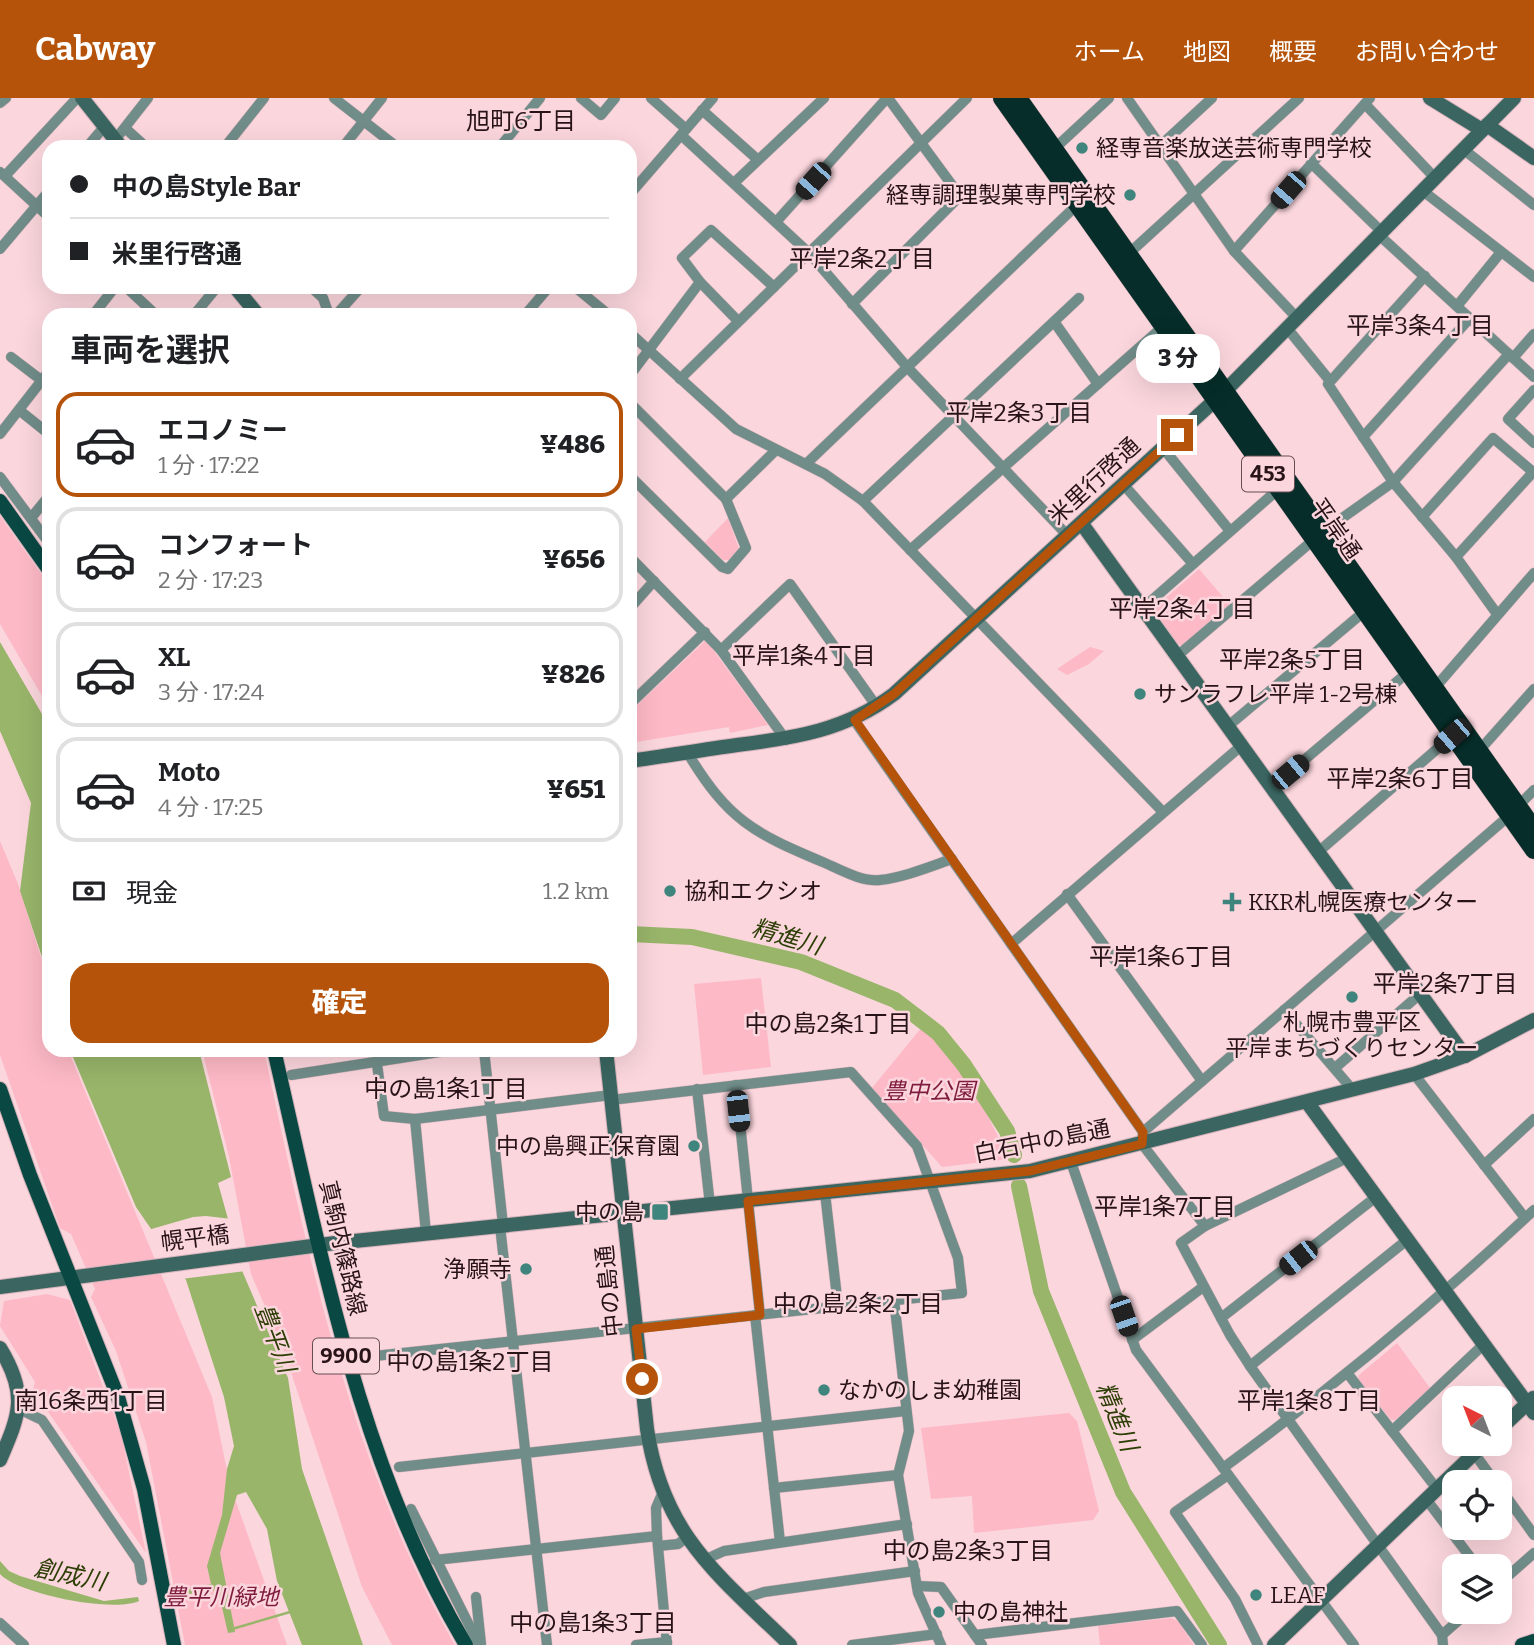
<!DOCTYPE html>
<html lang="ja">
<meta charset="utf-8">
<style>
:root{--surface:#fff;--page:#f6f6f6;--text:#202124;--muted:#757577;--line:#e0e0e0;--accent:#b45309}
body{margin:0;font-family:Bitter,"Noto Sans JP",serif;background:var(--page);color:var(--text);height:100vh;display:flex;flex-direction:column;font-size:26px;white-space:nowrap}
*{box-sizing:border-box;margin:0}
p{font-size:23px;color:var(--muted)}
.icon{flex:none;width:38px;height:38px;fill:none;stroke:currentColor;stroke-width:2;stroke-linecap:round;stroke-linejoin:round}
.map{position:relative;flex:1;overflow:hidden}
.drawer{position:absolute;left:42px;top:210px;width:595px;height:749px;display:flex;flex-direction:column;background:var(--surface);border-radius:21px;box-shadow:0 7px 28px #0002}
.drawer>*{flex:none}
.hud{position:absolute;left:42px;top:42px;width:595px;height:154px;border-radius:21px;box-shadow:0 7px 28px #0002;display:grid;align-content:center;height:154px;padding:0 28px;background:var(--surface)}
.needle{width:46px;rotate:318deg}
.controls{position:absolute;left:1442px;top:1288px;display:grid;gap:14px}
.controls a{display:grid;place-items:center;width:70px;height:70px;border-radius:14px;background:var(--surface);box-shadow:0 7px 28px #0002;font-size:35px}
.end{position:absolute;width:32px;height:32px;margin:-16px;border:9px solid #b45309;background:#fff;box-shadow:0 0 0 4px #fff}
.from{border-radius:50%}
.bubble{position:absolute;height:49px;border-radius:21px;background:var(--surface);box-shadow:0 7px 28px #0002;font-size:23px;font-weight:800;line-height:49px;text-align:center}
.car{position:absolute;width:21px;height:42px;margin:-21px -10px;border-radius:9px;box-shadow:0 0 5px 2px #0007;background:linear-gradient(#222 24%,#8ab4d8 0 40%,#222 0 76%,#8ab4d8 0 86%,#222 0)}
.hud b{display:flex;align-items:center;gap:24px;height:66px;font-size:26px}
.hud b+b{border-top:2px solid var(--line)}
.hud i{width:18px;height:18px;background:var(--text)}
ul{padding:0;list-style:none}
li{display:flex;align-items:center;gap:21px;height:105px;margin:0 14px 10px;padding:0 14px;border:4px solid var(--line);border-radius:21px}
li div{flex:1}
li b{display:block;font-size:26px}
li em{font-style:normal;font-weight:800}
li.on{border-color:var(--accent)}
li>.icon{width:63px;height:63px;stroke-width:1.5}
h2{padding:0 28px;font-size:32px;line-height:84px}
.pay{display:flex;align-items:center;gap:18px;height:77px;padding:0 28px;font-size:26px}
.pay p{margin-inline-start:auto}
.cta{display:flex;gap:14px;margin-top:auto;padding:14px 28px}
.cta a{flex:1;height:80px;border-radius:21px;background:var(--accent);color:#fff;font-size:28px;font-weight:800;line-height:80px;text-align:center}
header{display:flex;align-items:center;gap:42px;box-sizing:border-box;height:98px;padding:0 35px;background:var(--accent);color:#fff}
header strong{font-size:33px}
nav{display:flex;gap:38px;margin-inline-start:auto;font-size:24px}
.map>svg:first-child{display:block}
.green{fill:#fdb9c6}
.water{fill:#98b56a}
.pier{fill:#fbd6dd}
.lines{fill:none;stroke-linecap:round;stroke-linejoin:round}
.stream{stroke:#98b56a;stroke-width:2.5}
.river{stroke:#98b56a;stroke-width:16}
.street-casing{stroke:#d5b3ba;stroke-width:11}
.secondary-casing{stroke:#d5b3ba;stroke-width:16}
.primary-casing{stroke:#d5b3ba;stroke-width:16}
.highway-casing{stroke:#d5b3ba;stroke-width:19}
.street{stroke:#718d89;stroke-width:10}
.secondary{stroke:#3a6560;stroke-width:14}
.primary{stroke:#094843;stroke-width:14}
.highway{stroke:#062d29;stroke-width:18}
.route{stroke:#b45309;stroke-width:9}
.poi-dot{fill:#3f857d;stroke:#fbd6dd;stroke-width:2.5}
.labels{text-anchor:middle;stroke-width:5;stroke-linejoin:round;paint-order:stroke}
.shield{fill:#fbd6dd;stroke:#674e53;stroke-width:2}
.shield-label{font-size:21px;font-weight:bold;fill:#281318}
.poi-label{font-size:23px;fill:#281318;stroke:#fbd6dd;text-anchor:start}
.street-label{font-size:23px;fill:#281318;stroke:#fbd6dd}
.park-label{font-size:23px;font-style:italic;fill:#7f1c3d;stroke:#fbd6dd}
.neighbourhood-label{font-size:24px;fill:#281318;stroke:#fbd6dd}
.water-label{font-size:24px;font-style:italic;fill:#2d3f06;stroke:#fbd6dd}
</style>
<header>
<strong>Cabway</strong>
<nav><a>ホーム</a><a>地図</a><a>概要</a><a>お問い合わせ</a></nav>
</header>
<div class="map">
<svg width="1534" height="1547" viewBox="0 0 1534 1547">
<rect width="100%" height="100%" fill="#fbd6dd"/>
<g class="green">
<path d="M 0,418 L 49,487 L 49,610 L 0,526 Z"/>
<path d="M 728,420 L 739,451 L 729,462 L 723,462 L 705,444 Z"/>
<path d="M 1199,471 L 1230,507 L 1183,548 L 1176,545 L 1153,511 Z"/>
<path d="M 706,542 L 768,627 L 730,635 L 729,629 L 630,645 L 630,614 Z"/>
<path d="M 1090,549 L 1104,553 L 1089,566 L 1067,577 L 1057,571 Z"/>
<path d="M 0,743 L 18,786 L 49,885 L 49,952 L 68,952 L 212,1299 L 230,1387 L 287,1547 L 185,1547 L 146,1344 L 116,1253 L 91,1199 L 95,1191 L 71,1136 L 60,1130 L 0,957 Z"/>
<path d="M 761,880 L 771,969 L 703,977 L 694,886 Z"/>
<path d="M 922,929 L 956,962 L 976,994 L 1009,1061 L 942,1069 L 872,990 Z"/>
<path d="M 202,952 L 264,952 C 308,1156 349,1364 455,1547 L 392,1547 L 362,1489 L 283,1250 L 251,1176 L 229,1059 Z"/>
<path d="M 47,1196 L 70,1202 L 121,1336 L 146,1455 L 33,1292 L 35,1284 L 0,1228 L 4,1203 Z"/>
<path d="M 1397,1245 L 1430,1290 L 1395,1322 L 1391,1322 L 1358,1281 L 1359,1277 Z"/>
<path d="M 1069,1315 L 1077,1323 L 1099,1413 L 1093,1422 L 974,1435 L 972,1398 L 931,1401 L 921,1330 Z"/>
<path d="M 1171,1520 L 1178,1523 L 1194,1547 L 1100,1547 L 1098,1528 Z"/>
</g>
<g class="water">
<path d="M 0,544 L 49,628 L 49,880 L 20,793 L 31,705 L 0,633 Z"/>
<path d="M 70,952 L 199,952 L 231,1079 L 218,1085 L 243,1175 L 288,1280 L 302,1371 L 363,1547 L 302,1547 L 277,1483 L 267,1431 L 246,1394 L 237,1397 L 220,1455 L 235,1534 L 228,1535 L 218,1492 L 188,1496 L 187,1491 L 211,1486 L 207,1468 L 222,1417 L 227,1371 L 234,1348 L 224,1299 L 186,1182 L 136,1109 Z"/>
<path d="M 0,1463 L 9,1473 L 20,1478 L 104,1503 L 138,1499 L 139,1503 C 113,1515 18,1496 0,1476 Z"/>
</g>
<path class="pier" d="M 206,1118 L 232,1121 L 246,1173 L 181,1181 L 148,1132 L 193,1119 Z"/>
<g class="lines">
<path class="stream" d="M 232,1531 L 290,1514"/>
<g class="river">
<path d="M 630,836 L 692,839 L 801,864 L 895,902 L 938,935 L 964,967 L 1007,1033 L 1014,1057"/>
<path d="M 1019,1088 L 1041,1193 L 1123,1394 L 1219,1547"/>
</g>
<defs>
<g id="street">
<path d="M 334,0 L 397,49"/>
<path d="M 581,0 L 601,17 L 615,0"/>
<path d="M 651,0 L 686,31"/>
<path d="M 1127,0 L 1234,153 L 1297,220"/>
<path d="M 0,5 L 6,0"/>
<path d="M 1365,6 L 1435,80"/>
<path d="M 702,12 L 757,61"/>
<path d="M 125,30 L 146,49"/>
<path d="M 681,37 L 809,155 L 908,270 L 1068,438"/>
<path d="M 115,42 L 148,0"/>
<path d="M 1160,48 L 1212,0"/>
<path d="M 87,49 L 104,29"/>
<path d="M 225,49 L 264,0"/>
<path d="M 343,49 L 382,0"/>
<path d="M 500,49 L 540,0"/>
<path d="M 1463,51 L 1534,107"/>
<path d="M 1053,52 L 1109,0"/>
<path d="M 1311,65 L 1382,134"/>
<path d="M 0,74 L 49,119"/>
<path d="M 5,78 L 77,0"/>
<path d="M 734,85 L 824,0"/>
<path d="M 1423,93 L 1534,179"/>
<path d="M 630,96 L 713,0"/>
<path d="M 776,124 L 887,0"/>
<path d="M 1379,137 L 1534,279"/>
<path d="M 0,151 L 49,93"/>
<path d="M 1234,153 L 1370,0"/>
<path d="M 1125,159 L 1299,0"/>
<path d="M 1425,178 L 1328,286 L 1393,384 L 1456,459 L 1497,516"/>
<path d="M 126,189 L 156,217"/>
<path d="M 311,189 L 323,200 L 329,217"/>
<path d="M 575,189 L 609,217"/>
<path d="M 852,206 L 960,98 L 888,0"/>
<path d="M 1457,208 L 1501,154"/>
<path d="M 93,217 L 115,189"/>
<path d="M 194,217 L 217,189"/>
<path d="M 336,217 L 361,189"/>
<path d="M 525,217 L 549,189"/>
<path d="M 738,223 L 700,184 L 682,160 L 711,132 L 774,189"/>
<path d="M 1055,225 L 1098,286"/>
<path d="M 1287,230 L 1330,283"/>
<path d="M 630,235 L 736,331 L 825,376 L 863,403 L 1163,714"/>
<path d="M 11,259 L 49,288"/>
<path d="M 1513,260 L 1534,236"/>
<path d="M 630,277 L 700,184"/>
<path d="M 680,281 L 967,0"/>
<path d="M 1534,292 L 1508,321 L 1534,345"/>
<path d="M 630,305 L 726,401"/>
<path d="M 19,312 L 49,336"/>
<path d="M 0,336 L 49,273"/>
<path d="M 1363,339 L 1470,220"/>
<path d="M 1163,350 L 1230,433"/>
<path d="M 806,366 L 1079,105"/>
<path d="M 630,378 L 722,469 L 728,471 L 746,450 L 726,401 L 776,352"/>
<path d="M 0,379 L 49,445"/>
<path d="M 1124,387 L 1193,466"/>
<path d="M 863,403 L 1079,200"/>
<path d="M 1422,419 L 1493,340 L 1533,374"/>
<path d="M 31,420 L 49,398"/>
<path d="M 910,452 L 1167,225"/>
<path d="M 630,459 L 721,552 L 786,642"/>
<path d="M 1456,459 L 1534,373"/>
<path d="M 630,510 L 654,483"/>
<path d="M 1143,510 L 1282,388"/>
<path d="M 721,552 L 790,486 L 877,609"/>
<path d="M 1177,558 L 1324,433 L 1393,384 L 1509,256"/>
<path d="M 1433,592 L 1534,475"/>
<path d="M 630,606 L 705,534"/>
<path d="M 854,622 L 1143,1034 L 1142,1046 L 1205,1128"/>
<path d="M 1227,629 L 1366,512"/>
<path d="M 687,654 C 728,722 753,735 825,765 C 841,772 862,784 880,782 C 905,779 929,769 952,761"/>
<path d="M 1478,654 L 1534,591"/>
<path d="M 1271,690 L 1407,575"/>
<path d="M 1317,755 L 1452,638"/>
<path d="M 1067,796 L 1202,983"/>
<path d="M 1011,846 L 1241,648"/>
<path d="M 1284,912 L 1352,991"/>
<path d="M 484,952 L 503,1127"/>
<path d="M 377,966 L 384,1018 L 415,1021 L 611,997"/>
<path d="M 1335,970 L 1420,896"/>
<path d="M 1414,976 L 1525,1120"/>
<path d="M 291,977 L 452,952"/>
<path d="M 736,987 L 760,1217"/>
<path d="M 697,991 L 710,1107"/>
<path d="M 415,1021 L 426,1135"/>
<path d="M 1143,1034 L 1503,723 L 1534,692"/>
<path d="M 1347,1060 L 1205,1128 L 1181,1145 L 1230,1237 L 1250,1268 L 1442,1537 L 1443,1547"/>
<path d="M 1071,1064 L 1136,1252 L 1354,1547"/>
<path d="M 1484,1067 L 1534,1021"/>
<path d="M 825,1095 L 838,1208"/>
<path d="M 500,1128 L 547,1547"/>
<path d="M 894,1202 L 909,1333 L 898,1377 L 918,1495 L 941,1547"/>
<path d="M 755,1217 L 780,1444"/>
<path d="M 1221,1220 L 1376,1099"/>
<path d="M 1132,1242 L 1203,1189"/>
<path d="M 356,1260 L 962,1195 L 958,1160 L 917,1048 L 851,974 L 611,1002"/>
<path d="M 1250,1268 L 1407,1142"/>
<path d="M 1348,1276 L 1437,1391"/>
<path d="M 19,1311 L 42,1322 L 139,1464 L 142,1482"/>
<path d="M 1392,1333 L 1484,1246"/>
<path d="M 1474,1355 L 1495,1384"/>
<path d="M 399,1369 L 906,1313"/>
<path d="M 1223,1370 C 1332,1290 1435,1205 1534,1112"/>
<path d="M 1228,1377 L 1175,1414 L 1235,1501 L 1258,1547"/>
<path d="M 774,1390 L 898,1377"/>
<path d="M 1500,1390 L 1534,1437"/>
<path d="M 1426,1401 L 1477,1468"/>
<path d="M 411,1411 L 479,1547"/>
<path d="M 657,1438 L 667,1547"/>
<path d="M 658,1448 L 678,1446 L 686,1440"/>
<path d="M 435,1462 L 657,1438 L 656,1410 L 662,1396"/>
<path d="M 704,1462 L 724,1453 L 907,1426"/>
<path d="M 1500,1485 L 1534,1455"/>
<path d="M 917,1488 L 941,1489 L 982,1547"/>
<path d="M 476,1499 L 481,1546"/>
<path d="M 743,1501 L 764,1494 L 915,1473"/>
<path d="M 0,1525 L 24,1547"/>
<path d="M 975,1537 L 1177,1513 L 1202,1547"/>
<path d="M 1442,1537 L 1468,1514"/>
<path d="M 636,1547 L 667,1544"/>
<path d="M 852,1547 L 937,1536"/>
</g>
<g id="secondary">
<path d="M 82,0 L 121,49"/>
<path d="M 1430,0 L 1482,32"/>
<path d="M 1487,27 L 1534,60"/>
<path d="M 235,189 L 258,217"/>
<path d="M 1082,426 L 1465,958"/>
<path d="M 630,663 C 666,658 701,652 737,647 C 795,640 846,632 894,596 L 1225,293 L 1514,0"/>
<path d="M 606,952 L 647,1331 C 663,1437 717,1476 790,1547"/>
<path d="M 1307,1004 L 1534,1315"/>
<path d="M 0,1189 L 335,1145 L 1030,1073 L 1414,976 L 1465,958 L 1534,922"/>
<path d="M 0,1250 C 28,1296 20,1316 0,1362"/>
<path d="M 1500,1331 L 1533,1300"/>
<path d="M 1274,1547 L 1484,1346"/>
</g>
<g id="primary">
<path d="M 0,403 L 49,472"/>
<path d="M 274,952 C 321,1154 358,1366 466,1547"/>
<path d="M 0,991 L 30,1077 L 118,1299 L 144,1391 L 174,1547"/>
<path d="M 1522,1547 L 1534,1543"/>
</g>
<g id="highway">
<path d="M 1002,0 L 1534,752"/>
<path d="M 1018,0 L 1534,731"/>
</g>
</defs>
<use href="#street" class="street-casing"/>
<use href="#secondary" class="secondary-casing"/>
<use href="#primary" class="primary-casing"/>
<use href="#highway" class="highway-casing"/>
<use href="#street" class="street"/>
<use href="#secondary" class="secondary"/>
<use href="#primary" class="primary"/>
<use href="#highway" class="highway"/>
</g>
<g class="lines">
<path class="route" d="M 642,1281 L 636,1231 L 760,1217 L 748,1103 L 1030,1073 L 1142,1046 L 1143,1034 L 855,622 L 894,596 L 1177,337"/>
</g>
<g class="poi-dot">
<circle cx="1082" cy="50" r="7"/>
<circle cx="1130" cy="97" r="7"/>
<circle cx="1140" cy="596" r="7"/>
<circle cx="670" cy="793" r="7"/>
<path d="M1228.5 793.5h7v7h7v7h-7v7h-7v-7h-7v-7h7z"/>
<circle cx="1352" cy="899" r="7"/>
<circle cx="694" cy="1048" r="7"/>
<rect x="651" y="1105" width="18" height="18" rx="3.5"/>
<circle cx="526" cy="1171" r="7"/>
<circle cx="824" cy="1292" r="7"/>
<circle cx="1256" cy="1497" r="7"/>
<circle cx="939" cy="1514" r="7"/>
</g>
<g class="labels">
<g class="shield">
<rect x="1242" y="358.5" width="52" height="35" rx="5"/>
<rect x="313" y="1240.5" width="66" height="35" rx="5"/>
</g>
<g class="shield-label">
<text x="1268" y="383">453</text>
<text x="346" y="1265">9900</text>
</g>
<g class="poi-label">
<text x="1096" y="58">経専音楽放送芸術専門学校</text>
<text x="1116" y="105" text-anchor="end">経専調理製菓専門学校</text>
<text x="1154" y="604">サンラフレ平岸 1-2号棟</text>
<text x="684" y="801">協和エクシオ</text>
<text x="1248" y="812">KKR札幌医療センター</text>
<text x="1352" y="932" text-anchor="middle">札幌市豊平区<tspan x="1352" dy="26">平岸まちづくりセンター</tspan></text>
<text x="680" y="1056" text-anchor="end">中の島興正保育園</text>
<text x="644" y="1122" text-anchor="end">中の島</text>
<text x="512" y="1179" text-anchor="end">浄願寺</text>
<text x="838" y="1300">なかのしま幼稚園</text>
<text x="1270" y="1505">LEAF</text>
<text x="953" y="1522">中の島神社</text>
</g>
<g class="street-label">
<text transform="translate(1094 383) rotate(-43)" y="8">米里行啓通</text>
<text transform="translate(1336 431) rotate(55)" y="8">平岸通</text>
<text transform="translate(1042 1043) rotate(-11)" y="8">白石中の島通</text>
<text transform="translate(195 1140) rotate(-7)" y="8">幌平橋</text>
<text transform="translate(343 1150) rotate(77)" y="8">真駒内篠路線</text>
<text transform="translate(609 1193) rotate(-96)" y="8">中の島通</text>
</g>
<g class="park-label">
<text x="929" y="1001">豊中公園</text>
<text x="221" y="1507">豊平川緑地</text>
</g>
<g class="neighbourhood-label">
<text x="521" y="31">旭町6丁目</text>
<text x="862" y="169">平岸2条2丁目</text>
<text x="1420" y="236">平岸3条4丁目</text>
<text x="1019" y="323">平岸2条3丁目</text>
<text x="1182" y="519">平岸2条4丁目</text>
<text x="804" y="566">平岸1条4丁目</text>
<text x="1292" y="570">平岸2条5丁目</text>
<text x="1400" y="689">平岸2条6丁目</text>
<text x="1161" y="867">平岸1条6丁目</text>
<text x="1445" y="894">平岸2条7丁目</text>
<text x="828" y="934">中の島2条1丁目</text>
<text x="446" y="999">中の島1条1丁目</text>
<text x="1165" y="1117">平岸1条7丁目</text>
<text x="858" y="1214">中の島2条2丁目</text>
<text x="470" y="1272">中の島1条2丁目</text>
<text x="91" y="1311">南16条西1丁目</text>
<text x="1309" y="1311">平岸1条8丁目</text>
<text x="968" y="1461">中の島2条3丁目</text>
<text x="593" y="1533">中の島1条3丁目</text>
</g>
<g class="water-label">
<text transform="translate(787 839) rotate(16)" y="8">精進川</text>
<text transform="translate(275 1240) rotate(69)" y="8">豊平川</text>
<text transform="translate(1117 1319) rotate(68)" y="8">精進川</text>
<text transform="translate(70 1477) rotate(12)" y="8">創成川</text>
</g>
</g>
</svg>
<div class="controls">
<a><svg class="needle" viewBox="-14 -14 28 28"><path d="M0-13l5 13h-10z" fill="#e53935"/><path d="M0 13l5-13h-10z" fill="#757577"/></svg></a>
<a><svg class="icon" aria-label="locate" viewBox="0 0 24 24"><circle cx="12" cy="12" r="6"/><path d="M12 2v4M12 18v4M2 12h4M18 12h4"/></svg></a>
<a><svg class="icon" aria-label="layers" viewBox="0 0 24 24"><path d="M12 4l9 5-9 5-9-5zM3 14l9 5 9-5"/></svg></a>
</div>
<i class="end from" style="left:642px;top:1281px"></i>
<i class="end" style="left:1177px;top:337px"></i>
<div class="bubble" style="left:1136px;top:236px;width:84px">3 分</div>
<i class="car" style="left:813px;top:83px;rotate:222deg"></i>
<i class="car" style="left:1288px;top:92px;rotate:221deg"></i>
<i class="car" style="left:1452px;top:638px;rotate:229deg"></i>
<i class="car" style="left:1290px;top:674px;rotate:50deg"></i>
<i class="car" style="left:738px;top:1013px;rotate:174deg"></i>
<i class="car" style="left:1298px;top:1160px;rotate:232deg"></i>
<i class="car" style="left:1124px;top:1218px;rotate:161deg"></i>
<div class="hud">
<b><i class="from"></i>中の島Style Bar</b>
<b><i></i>米里行啓通</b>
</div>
<section class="drawer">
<h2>車両を選択</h2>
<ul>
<li class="on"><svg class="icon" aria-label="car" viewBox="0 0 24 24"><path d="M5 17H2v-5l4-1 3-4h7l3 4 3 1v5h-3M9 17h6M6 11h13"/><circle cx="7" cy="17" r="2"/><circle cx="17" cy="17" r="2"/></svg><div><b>エコノミー</b><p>1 分 · 17:22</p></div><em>¥486</em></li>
<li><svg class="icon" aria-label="car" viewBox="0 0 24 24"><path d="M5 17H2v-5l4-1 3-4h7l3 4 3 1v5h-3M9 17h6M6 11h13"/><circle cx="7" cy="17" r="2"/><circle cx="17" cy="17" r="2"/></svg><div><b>コンフォート</b><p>2 分 · 17:23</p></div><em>¥656</em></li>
<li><svg class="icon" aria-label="car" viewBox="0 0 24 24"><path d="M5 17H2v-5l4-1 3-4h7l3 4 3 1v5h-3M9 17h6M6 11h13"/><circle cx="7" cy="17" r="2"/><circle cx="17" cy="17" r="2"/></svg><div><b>XL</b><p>3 分 · 17:24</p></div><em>¥826</em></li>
<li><svg class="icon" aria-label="car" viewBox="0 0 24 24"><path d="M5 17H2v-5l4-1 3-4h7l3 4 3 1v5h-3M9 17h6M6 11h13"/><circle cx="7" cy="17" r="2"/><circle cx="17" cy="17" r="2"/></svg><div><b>Moto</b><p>4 分 · 17:25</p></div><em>¥651</em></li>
</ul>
<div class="pay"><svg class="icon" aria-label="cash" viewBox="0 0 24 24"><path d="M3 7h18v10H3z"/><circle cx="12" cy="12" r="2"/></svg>現金<p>1.2 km</p></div>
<div class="cta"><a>確定</a></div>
</section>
</div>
